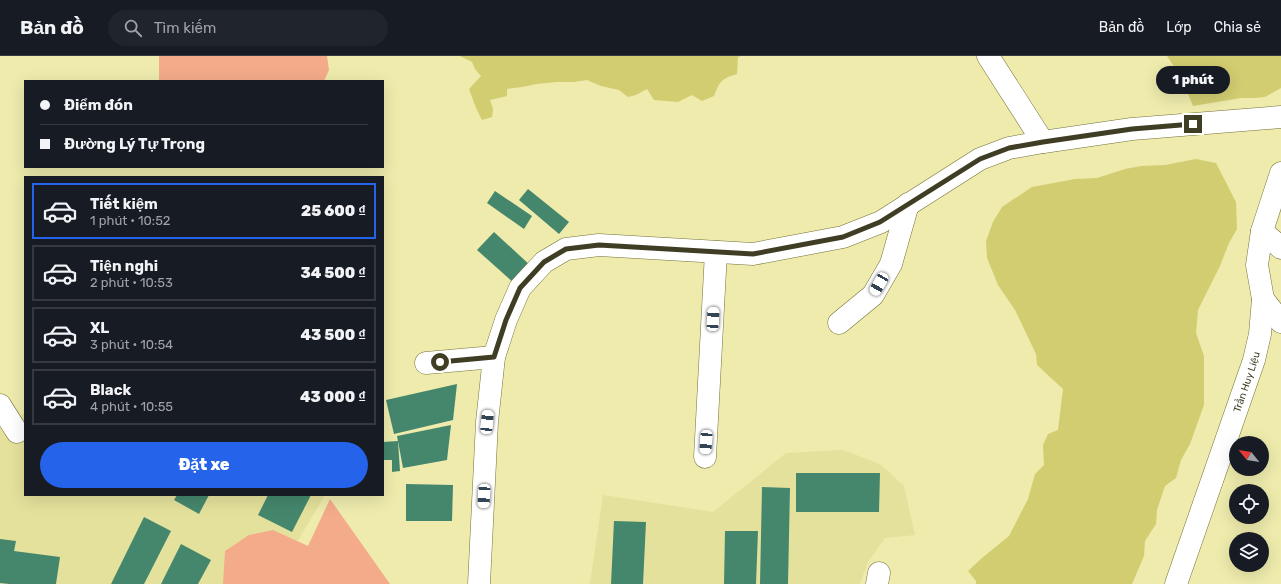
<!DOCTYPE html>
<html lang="vi">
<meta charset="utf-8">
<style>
:root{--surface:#171b24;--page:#20242c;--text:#f1f3f6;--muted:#9ea1a6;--line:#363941;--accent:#2563eb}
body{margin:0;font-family:Rubik,sans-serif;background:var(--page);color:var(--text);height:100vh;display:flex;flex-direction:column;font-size:15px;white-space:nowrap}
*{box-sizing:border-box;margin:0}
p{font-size:13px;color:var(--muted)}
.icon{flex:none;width:22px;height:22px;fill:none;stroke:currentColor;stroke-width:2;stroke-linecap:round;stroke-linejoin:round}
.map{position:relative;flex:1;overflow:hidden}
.sheet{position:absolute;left:24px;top:120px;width:360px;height:320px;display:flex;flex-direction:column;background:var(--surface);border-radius:0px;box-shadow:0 4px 16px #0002}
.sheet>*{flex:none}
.banner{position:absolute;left:24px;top:24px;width:360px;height:88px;border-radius:0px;box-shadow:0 4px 16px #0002;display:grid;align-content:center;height:88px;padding:0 16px;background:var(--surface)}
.needle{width:26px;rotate:300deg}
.fabs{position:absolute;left:1229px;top:380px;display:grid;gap:8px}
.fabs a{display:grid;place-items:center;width:40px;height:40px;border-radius:50%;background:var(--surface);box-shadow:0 4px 16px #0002;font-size:20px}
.end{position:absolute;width:18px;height:18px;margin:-9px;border:5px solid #3f3e25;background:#fff;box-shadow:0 0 0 2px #fff}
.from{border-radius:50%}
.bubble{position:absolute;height:28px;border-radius:14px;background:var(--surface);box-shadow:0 4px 16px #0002;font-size:13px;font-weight:800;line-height:28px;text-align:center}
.car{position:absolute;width:12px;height:24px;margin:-12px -6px;border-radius:5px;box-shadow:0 0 3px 1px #0007;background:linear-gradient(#fff 24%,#345 0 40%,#fff 0 76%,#345 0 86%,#fff 0)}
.banner b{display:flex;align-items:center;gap:14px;height:38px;font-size:15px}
.banner b+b{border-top:1px solid var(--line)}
.banner i{width:10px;height:10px;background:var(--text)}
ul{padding:7px 0 0;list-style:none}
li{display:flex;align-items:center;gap:12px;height:56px;margin:0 8px 6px;padding:0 8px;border:2px solid var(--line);border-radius:0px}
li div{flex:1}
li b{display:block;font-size:15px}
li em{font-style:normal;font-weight:800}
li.active{border-color:var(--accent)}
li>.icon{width:36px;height:36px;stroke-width:1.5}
.primary-button{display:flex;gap:8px;margin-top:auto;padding:8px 16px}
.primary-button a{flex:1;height:46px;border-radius:24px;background:var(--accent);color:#fff;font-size:16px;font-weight:800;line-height:46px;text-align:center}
header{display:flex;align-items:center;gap:24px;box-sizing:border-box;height:56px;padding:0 20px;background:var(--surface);border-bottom:1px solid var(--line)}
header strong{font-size:19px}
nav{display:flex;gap:22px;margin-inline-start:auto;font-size:14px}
.search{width:280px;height:36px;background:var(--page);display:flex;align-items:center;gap:10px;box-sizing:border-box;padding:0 14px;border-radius:22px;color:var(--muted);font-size:15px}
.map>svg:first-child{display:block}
.built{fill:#e4e19c}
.green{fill:#f3ab8a}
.water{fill:#d2cd71}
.building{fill:#45876d}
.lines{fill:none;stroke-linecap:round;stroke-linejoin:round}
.minor-casing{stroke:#747137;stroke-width:23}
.minor{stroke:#fff;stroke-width:22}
.route{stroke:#3f3e25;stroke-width:5}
.labels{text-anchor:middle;stroke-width:4;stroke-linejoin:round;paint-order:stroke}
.street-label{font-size:10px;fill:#3f3e25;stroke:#fff}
</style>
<header>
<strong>Bản đồ</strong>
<div class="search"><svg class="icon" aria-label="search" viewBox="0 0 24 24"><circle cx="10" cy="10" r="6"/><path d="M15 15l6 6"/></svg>Tìm kiếm</div>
<nav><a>Bản đồ</a><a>Lớp</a><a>Chia sẻ</a></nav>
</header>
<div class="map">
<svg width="1281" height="528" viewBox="0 0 1281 528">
<rect width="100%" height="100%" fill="#eeebad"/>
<g class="built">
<path d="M 25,357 L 25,439 L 325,439 L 297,486 L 235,528 L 0,528 L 0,369 Z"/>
<path d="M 843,394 L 880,408 L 904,430 L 915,479 L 885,482 L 868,506 L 860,528 L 590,528 L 603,439 L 713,456 L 786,397 Z"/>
</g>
<g class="green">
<path d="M 159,0 L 327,0 L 329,14 L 324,25 L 159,25 Z"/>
<path d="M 330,443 L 390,528 L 223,528 L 225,495 L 249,479 L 273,474 L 308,490 Z"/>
</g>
<g class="water">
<path d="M 460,0 L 741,0 L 738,1 L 737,18 C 721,23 720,25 714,40 L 702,45 L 692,39 L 678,46 L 654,44 L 647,33 L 636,39 L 628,41 L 619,34 L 601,30 L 587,24 L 574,26 L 556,26 L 537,28 L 522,31 L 507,33 L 507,40 L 490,44 L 493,53 L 492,61 L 482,64 L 476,52 L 469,33 L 481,20 L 475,13 L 472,6 Z"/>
<path d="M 1167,0 L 1281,0 L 1281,32 L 1265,41 L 1255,42 L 1241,42 L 1193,50 L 1188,38 L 1184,23 L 1175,12 Z"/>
<path d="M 1196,103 L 1216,107 L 1236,146 L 1237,173 L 1229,187 L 1220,210 L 1198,254 L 1196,277 L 1204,300 L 1204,349 L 1190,388 L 1181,404 L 1176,422 L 1165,430 L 1157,454 L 1156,468 L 1145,485 L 1144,500 L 1132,528 L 976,528 L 976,525 L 968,515 L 982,502 L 1009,480 L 1028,443 L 1035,418 L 1044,409 L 1043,389 L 1048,378 L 1058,374 L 1063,333 L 1037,309 L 1036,298 L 1015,254 L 998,229 L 987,202 L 986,185 L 993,166 L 1002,151 L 1032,131 L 1075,123 L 1097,122 L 1125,113 L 1141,110 L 1165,109 Z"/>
</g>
<g class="building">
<path d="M 528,133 L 569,166 L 559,178 L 519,144 Z"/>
<path d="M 495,135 L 532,160 L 524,173 L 487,147 Z"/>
<path d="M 494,176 L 531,210 L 515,228 L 477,194 Z"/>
<path d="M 457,328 L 453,364 L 394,378 L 386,344 Z"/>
<path d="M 451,369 L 447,404 L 403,412 L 397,380 Z"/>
<path d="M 398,385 L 400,415 L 392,416 L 392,404 L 383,404 L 383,386 Z"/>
<path d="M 796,417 L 880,417 L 879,456 L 796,456 Z"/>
<path d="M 406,428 L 453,429 L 452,465 L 406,465 Z"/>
<path d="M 762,431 L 790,432 L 788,528 L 760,528 Z"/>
<path d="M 177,439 L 209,439 L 199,458 L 174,444 Z"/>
<path d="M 268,439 L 311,439 L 292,476 L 258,459 Z"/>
<path d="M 144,461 L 171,475 L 144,528 L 111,528 Z"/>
<path d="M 614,465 L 646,466 L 643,528 L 611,528 Z"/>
<path d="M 725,475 L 758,475 L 756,528 L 724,528 Z"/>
<path d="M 0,483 L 16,485 L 14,495 L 60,501 L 56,528 L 9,528 L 0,527 Z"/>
<path d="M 181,488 L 211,504 L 198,528 L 161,528 Z"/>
</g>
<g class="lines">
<defs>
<g id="minor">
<path d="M 988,0 L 1043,86"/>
<path d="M 1262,175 L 1281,192"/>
<path d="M 1263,243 L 1281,266"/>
<path d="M 839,267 L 873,239 L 891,208 L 908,148"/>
<path d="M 426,307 L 494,301"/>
<path d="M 0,349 L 17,376"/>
<path d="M 705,401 L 716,196"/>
<path d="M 479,528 L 487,366 L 494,301 L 506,264 L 520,232 L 544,206 L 566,193 L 599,189 L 753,198 L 843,181 L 881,166 L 980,103 L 1009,92 L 1043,86 L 1132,73 L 1281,61"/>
<path d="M 877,528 L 879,517"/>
<path id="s1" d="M 1176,528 L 1254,304 L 1260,278 L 1263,243 L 1257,209 L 1262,175 L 1281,117"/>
</g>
</defs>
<use href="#minor" class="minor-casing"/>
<use href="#minor" class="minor"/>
</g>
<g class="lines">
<path class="route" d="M 440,306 L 494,301 L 506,264 L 520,232 L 544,206 L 566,193 L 599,189 L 753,198 L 843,181 L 880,166 L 980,103 L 1009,92 L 1043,86 L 1132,73 L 1193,68"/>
</g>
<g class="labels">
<g class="street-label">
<text dy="4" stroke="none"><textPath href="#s1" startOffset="214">Trần Huy Liệu</textPath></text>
</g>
</g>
</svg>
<div class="fabs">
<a><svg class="needle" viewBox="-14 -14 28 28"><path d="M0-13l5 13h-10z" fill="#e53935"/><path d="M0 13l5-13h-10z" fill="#9ea1a6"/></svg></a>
<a><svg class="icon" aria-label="locate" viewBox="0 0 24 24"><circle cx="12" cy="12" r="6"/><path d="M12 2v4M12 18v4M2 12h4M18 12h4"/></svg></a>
<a><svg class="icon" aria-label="layers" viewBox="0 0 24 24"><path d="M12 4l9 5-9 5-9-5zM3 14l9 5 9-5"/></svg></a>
</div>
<i class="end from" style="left:440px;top:306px"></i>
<i class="end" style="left:1193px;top:68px"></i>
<div class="bubble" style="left:1156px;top:10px;width:74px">1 phút</div>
<i class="car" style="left:879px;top:228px;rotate:210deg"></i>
<i class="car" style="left:713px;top:263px;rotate:3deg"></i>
<i class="car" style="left:487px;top:366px;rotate:6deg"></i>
<i class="car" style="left:706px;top:386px;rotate:184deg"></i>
<i class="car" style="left:484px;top:440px;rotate:183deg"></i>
<div class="banner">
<b><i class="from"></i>Điểm đón</b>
<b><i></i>Đường Lý Tự Trọng</b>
</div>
<section class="sheet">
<ul>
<li class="active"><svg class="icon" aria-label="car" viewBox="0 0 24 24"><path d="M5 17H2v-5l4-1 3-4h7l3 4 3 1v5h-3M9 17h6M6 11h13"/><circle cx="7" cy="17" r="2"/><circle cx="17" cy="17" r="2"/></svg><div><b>Tiết kiệm</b><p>1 phút · 10:52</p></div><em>25 600 ₫</em></li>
<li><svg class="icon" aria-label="car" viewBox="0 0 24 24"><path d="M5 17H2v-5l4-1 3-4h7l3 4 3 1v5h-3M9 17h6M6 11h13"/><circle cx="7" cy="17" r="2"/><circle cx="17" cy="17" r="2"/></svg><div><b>Tiện nghi</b><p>2 phút · 10:53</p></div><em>34 500 ₫</em></li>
<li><svg class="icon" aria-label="car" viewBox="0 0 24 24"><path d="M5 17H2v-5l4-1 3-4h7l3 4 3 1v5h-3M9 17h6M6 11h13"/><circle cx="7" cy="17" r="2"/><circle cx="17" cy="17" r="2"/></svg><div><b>XL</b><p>3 phút · 10:54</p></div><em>43 500 ₫</em></li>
<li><svg class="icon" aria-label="car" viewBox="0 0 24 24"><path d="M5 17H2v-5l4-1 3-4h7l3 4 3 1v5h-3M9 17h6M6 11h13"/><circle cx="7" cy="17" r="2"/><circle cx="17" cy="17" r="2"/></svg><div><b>Black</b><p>4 phút · 10:55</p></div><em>43 000 ₫</em></li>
</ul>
<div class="primary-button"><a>Đặt xe</a></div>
</section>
</div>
